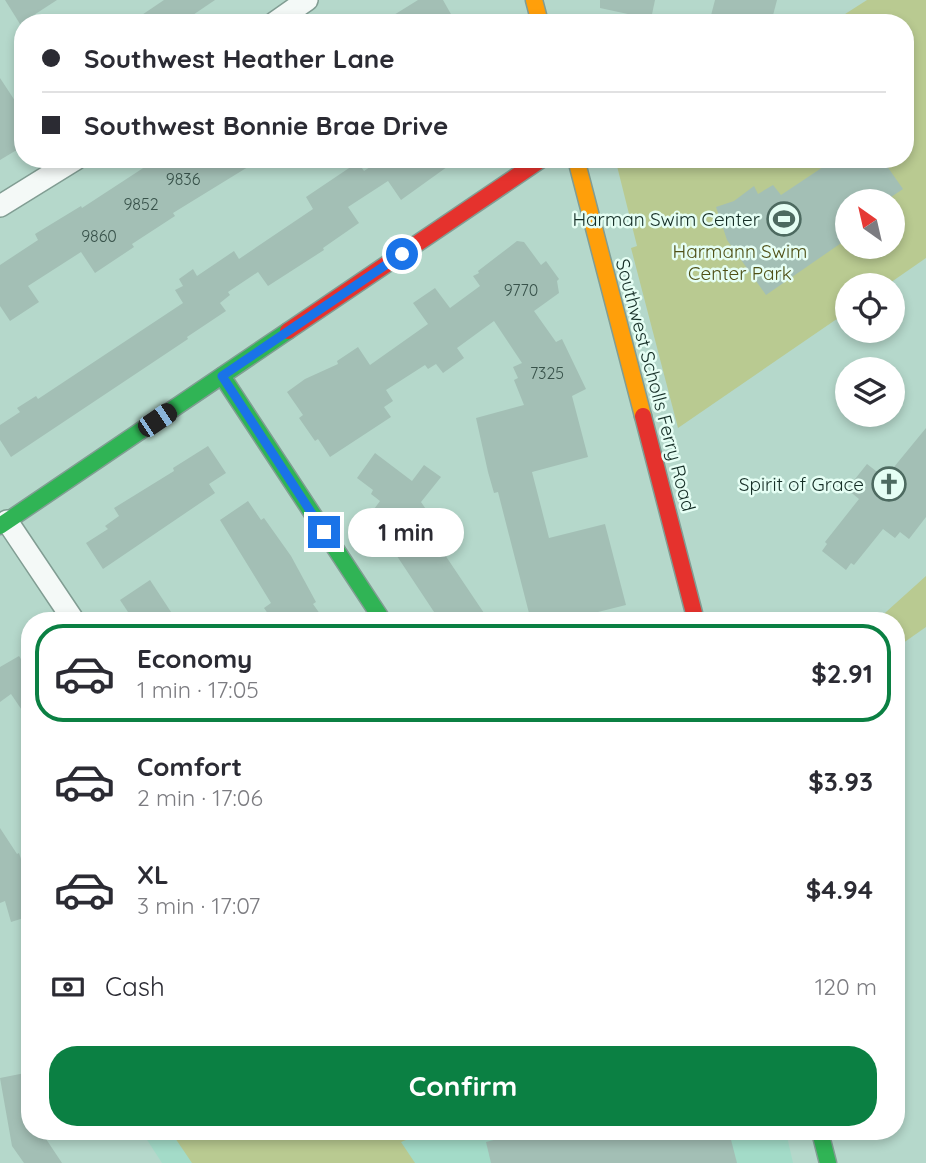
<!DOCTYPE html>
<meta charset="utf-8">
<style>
:root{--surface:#fff;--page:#f2f2f3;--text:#2b2b33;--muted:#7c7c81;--line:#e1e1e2;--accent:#0b8043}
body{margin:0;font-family:Quicksand,sans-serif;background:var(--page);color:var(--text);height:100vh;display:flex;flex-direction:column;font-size:26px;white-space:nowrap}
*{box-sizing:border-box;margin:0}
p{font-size:23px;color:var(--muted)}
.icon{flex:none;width:38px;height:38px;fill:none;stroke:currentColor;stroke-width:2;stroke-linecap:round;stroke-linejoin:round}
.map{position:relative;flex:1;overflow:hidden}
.drawer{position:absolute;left:21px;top:612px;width:884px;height:528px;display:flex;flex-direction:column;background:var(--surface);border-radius:28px;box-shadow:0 4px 10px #0003}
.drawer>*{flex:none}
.hud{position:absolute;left:14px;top:14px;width:900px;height:154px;border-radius:28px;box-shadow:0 4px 10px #0003;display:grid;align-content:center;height:154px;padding:0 28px;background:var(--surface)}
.needle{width:46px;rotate:326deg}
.fabs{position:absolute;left:835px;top:189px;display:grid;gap:14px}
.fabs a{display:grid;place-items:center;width:70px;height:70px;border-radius:50%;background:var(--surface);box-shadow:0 4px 10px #0003;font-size:35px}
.end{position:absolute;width:32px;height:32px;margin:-16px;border:9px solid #1a73e8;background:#fff;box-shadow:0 0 0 4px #fff}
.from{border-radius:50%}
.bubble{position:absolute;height:49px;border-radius:24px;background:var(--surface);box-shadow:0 4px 10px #0003;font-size:23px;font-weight:700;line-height:49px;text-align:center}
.car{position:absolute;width:21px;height:42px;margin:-21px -10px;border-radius:9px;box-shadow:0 0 5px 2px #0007;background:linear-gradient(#222 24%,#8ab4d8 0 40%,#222 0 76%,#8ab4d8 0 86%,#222 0)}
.hud b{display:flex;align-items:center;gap:24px;height:66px;font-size:26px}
.hud b+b{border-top:2px solid var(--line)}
.hud i{width:18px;height:18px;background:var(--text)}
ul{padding:12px 0 0;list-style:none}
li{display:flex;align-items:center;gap:21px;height:98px;margin:0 14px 10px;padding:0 14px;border:4px solid transparent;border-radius:28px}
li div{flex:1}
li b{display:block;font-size:26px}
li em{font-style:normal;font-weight:700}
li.active{border-color:var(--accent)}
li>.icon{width:63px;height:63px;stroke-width:1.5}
.pay{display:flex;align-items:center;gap:18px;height:77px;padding:0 28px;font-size:26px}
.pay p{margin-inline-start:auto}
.button{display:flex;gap:14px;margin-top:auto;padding:14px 28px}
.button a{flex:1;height:80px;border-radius:28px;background:var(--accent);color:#fff;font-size:28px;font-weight:700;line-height:80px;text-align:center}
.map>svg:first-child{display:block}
.built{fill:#a3dbc8}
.green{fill:#b9ca91;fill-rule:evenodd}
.building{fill:#a3bfb5}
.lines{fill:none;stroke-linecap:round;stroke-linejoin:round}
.street-casing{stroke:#819d93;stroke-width:24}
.fast-casing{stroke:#819d93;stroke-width:19}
.slow-casing{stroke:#819d93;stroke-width:19}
.jam-casing{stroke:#819d93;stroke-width:19}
.street{stroke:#f4f9f7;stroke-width:21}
.fast{stroke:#30b455;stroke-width:16}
.slow{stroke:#ff9f0a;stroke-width:16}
.jam{stroke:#e5322d;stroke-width:16}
.route{stroke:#1a73e8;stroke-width:9}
.labels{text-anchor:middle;stroke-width:5;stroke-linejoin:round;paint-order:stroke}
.number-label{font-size:16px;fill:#38524a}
.poi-label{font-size:19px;fill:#152e26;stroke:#e5fef4;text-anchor:end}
.park-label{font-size:19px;fill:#4f5016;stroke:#e5fef4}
.street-label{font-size:19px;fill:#152e26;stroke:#e5fef4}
</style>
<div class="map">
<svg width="926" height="1163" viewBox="0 0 926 1163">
<rect width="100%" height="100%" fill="#b5d8cb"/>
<path class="built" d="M 142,1132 L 786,1132 L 793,1163 L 162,1163 Z"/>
<g class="green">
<path d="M 867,0 L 926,0 L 926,258 L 887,285 L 847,285 L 847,312 L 678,428 L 631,248 L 637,246 L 616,162 L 620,159 L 905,159 L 905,23 L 831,23 ZM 847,201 L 892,201 L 892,247 L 847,247 Z"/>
<path d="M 926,576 L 926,627 L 896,648 L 896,621 L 876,621 Z"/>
<path d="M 171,1132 L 426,1132 L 401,1142 L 415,1163 L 192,1163 Z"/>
</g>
<g class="building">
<path d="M 5,0 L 57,0 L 20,24 Z"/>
<path d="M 164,0 L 215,0 L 181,23 L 130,23 Z"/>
<path d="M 418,0 L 443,0 L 456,23 L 381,23 Z"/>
<path d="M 600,0 L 655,0 L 651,19 L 600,8 Z"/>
<path d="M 715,0 L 777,0 L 771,23 L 709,23 Z"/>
<path d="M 0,78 L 23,113 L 23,152 L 15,151 L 0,160 Z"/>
<path d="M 157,159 L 261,159 L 173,213 L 175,216 L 132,244 L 134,247 L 95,273 L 81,252 L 28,286 L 39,302 L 10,321 L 0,306 L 0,265 L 38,240 L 35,234 L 81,206 L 82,208 Z"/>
<path d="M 382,159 L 458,159 L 401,200 L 388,181 L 348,207 L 359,223 L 323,248 L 324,250 L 268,286 L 258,272 L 228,292 L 230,295 L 220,303 L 226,311 L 187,337 L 188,339 L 11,457 L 0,440 L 0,425 L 20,412 L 17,408 L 36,396 L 38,399 L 183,303 L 175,290 L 183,286 L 179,279 L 193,269 L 197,276 L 234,251 L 239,259 L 313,209 L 306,197 L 358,162 L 364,171 Z"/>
<path d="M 835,159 L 882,159 L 903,189 L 885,201 L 847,201 L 847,239 L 766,295 L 727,240 L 716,207 L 734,201 L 754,186 L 758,194 L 773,185 L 781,195 Z"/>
<path d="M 517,241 L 524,242 L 541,265 L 546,261 L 559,279 L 557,281 L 559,293 L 534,311 L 556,342 L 562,339 L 586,389 L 572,396 L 588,457 L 532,472 L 549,538 L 605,524 L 626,605 L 570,619 L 571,621 L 531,621 L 498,492 L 494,493 L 488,472 L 476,418 L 524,405 L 514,380 L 518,378 L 513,367 L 522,363 L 494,321 L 457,348 L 464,358 L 443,373 L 436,364 L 428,369 L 425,365 L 386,390 L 393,401 L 384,407 L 391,417 L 330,457 L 318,439 L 315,441 L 299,418 L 303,415 L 287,392 L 305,379 L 338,364 L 337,361 L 358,347 L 370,365 L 428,324 L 413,303 L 435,288 L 450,308 L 480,286 L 473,276 L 479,273 L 478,271 Z"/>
<path d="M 926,428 L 926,517 L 909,539 L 900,532 L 895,538 L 883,529 L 854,565 L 851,563 L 846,570 L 822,551 L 827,544 L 825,542 L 859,499 L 847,489 L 867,464 L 885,478 Z"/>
<path d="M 208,446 L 226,473 L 209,484 L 215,493 L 103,569 L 86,543 L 108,529 L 105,526 L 119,516 L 114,508 L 174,471 L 173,468 Z"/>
<path d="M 375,453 L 412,481 L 424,465 L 441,477 L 421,502 L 453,549 L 445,555 L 484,613 L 472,621 L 440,621 L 391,547 L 401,540 L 369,516 L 380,501 L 371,494 L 373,490 L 357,478 Z"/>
<path d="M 248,501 L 261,520 L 264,518 L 291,556 L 316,602 L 313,604 L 325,621 L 273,621 L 264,608 L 271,603 L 220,520 Z"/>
<path d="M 150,580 L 173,615 L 164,621 L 134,621 L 120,600 Z"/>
<path d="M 19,656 L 30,673 L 30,722 L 11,694 L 0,702 L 0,667 Z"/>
<path d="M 0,828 L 17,854 L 19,853 L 30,886 L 30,916 L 11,922 L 5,901 L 0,903 Z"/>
<path d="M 30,1072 L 30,1132 L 45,1132 L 46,1139 L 62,1163 L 24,1163 L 12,1146 L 0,1078 Z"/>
<path d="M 525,1132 L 729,1132 L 737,1163 L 491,1163 L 486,1142 Z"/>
</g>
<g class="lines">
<defs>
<g id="street">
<path d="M 274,23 L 307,0"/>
<path d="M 0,206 L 76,159"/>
<path d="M 7,521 L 74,621"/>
</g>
<g id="fast">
<path d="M 222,376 L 383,621"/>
<path d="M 0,526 L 288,331"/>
<path d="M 820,1132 L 828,1163"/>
</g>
<g id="slow">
<path d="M 534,0 L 540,23"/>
<path d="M 576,159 L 643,416"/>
</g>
<g id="jam">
<path d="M 288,331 L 542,159"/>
<path d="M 643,416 L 696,621"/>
</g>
</defs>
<use href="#street" class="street-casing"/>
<use href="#fast" class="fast-casing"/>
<use href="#slow" class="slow-casing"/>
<use href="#jam" class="jam-casing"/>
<use href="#street" class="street"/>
<use href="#fast" class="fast"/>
<use href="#slow" class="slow"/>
<use href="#jam" class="jam"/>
</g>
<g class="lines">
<path class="route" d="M 324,532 L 222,376 L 402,254"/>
</g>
<defs>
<symbol id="stadium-ring" viewBox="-11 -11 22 22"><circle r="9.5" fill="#e5fef4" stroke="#4d6a60" stroke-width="1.5"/><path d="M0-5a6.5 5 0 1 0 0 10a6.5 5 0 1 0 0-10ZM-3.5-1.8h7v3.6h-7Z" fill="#4d6a60"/></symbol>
<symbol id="church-ring" viewBox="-11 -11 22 22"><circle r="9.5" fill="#e5fef4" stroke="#4d6a60" stroke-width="1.5"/><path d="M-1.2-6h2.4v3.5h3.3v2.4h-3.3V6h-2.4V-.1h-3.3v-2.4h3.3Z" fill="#4d6a60"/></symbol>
</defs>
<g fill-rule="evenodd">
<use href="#stadium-ring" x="765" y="200" width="38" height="38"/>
<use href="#church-ring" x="870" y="465" width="38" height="38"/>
</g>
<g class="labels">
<g class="number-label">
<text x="183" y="185">9836</text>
<text x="141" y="210">9852</text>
<text x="99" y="242">9860</text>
<text x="521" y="296">9770</text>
<text x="547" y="379">7325</text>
</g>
<g class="poi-label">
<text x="760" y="226">Harman Swim Center</text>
<text x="864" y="491">Spirit of Grace</text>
</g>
<g class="park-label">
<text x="740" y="258">Harmann Swim<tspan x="740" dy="22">Center Park</tspan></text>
</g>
<g class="street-label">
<text transform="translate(656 385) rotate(75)" y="7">Southwest Scholls Ferry Road</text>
</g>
</g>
</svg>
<div class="fabs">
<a><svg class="needle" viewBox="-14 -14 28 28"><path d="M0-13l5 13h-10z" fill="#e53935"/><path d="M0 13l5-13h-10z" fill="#7c7c81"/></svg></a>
<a><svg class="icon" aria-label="locate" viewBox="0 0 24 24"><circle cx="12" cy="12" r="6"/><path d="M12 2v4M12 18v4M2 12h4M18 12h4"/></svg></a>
<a><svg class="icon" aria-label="layers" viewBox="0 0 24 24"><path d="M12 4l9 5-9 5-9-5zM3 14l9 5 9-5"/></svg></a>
</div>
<i class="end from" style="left:402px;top:254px"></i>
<i class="end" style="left:324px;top:532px"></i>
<div class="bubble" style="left:348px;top:508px;width:116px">1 min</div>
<i class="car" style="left:157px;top:420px;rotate:56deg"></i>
<div class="hud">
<b><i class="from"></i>Southwest Heather Lane</b>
<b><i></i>Southwest Bonnie Brae Drive</b>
</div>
<section class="drawer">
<ul>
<li class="active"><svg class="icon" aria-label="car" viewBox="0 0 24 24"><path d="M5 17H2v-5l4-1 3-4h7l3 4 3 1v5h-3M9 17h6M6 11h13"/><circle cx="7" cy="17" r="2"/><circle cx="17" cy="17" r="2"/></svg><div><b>Economy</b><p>1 min · 17:05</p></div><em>$2.91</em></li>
<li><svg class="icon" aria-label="car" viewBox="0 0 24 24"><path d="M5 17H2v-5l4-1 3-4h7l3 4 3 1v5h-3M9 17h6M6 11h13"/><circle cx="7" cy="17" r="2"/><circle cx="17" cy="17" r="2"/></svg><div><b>Comfort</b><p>2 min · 17:06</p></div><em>$3.93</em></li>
<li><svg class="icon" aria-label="car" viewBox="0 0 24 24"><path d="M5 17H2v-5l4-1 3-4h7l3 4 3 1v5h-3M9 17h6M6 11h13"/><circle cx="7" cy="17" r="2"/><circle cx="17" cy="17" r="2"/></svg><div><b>XL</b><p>3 min · 17:07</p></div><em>$4.94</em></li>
</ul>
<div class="pay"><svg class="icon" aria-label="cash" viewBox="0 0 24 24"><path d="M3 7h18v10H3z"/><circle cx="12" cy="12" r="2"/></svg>Cash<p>120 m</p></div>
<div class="button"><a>Confirm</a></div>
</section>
</div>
